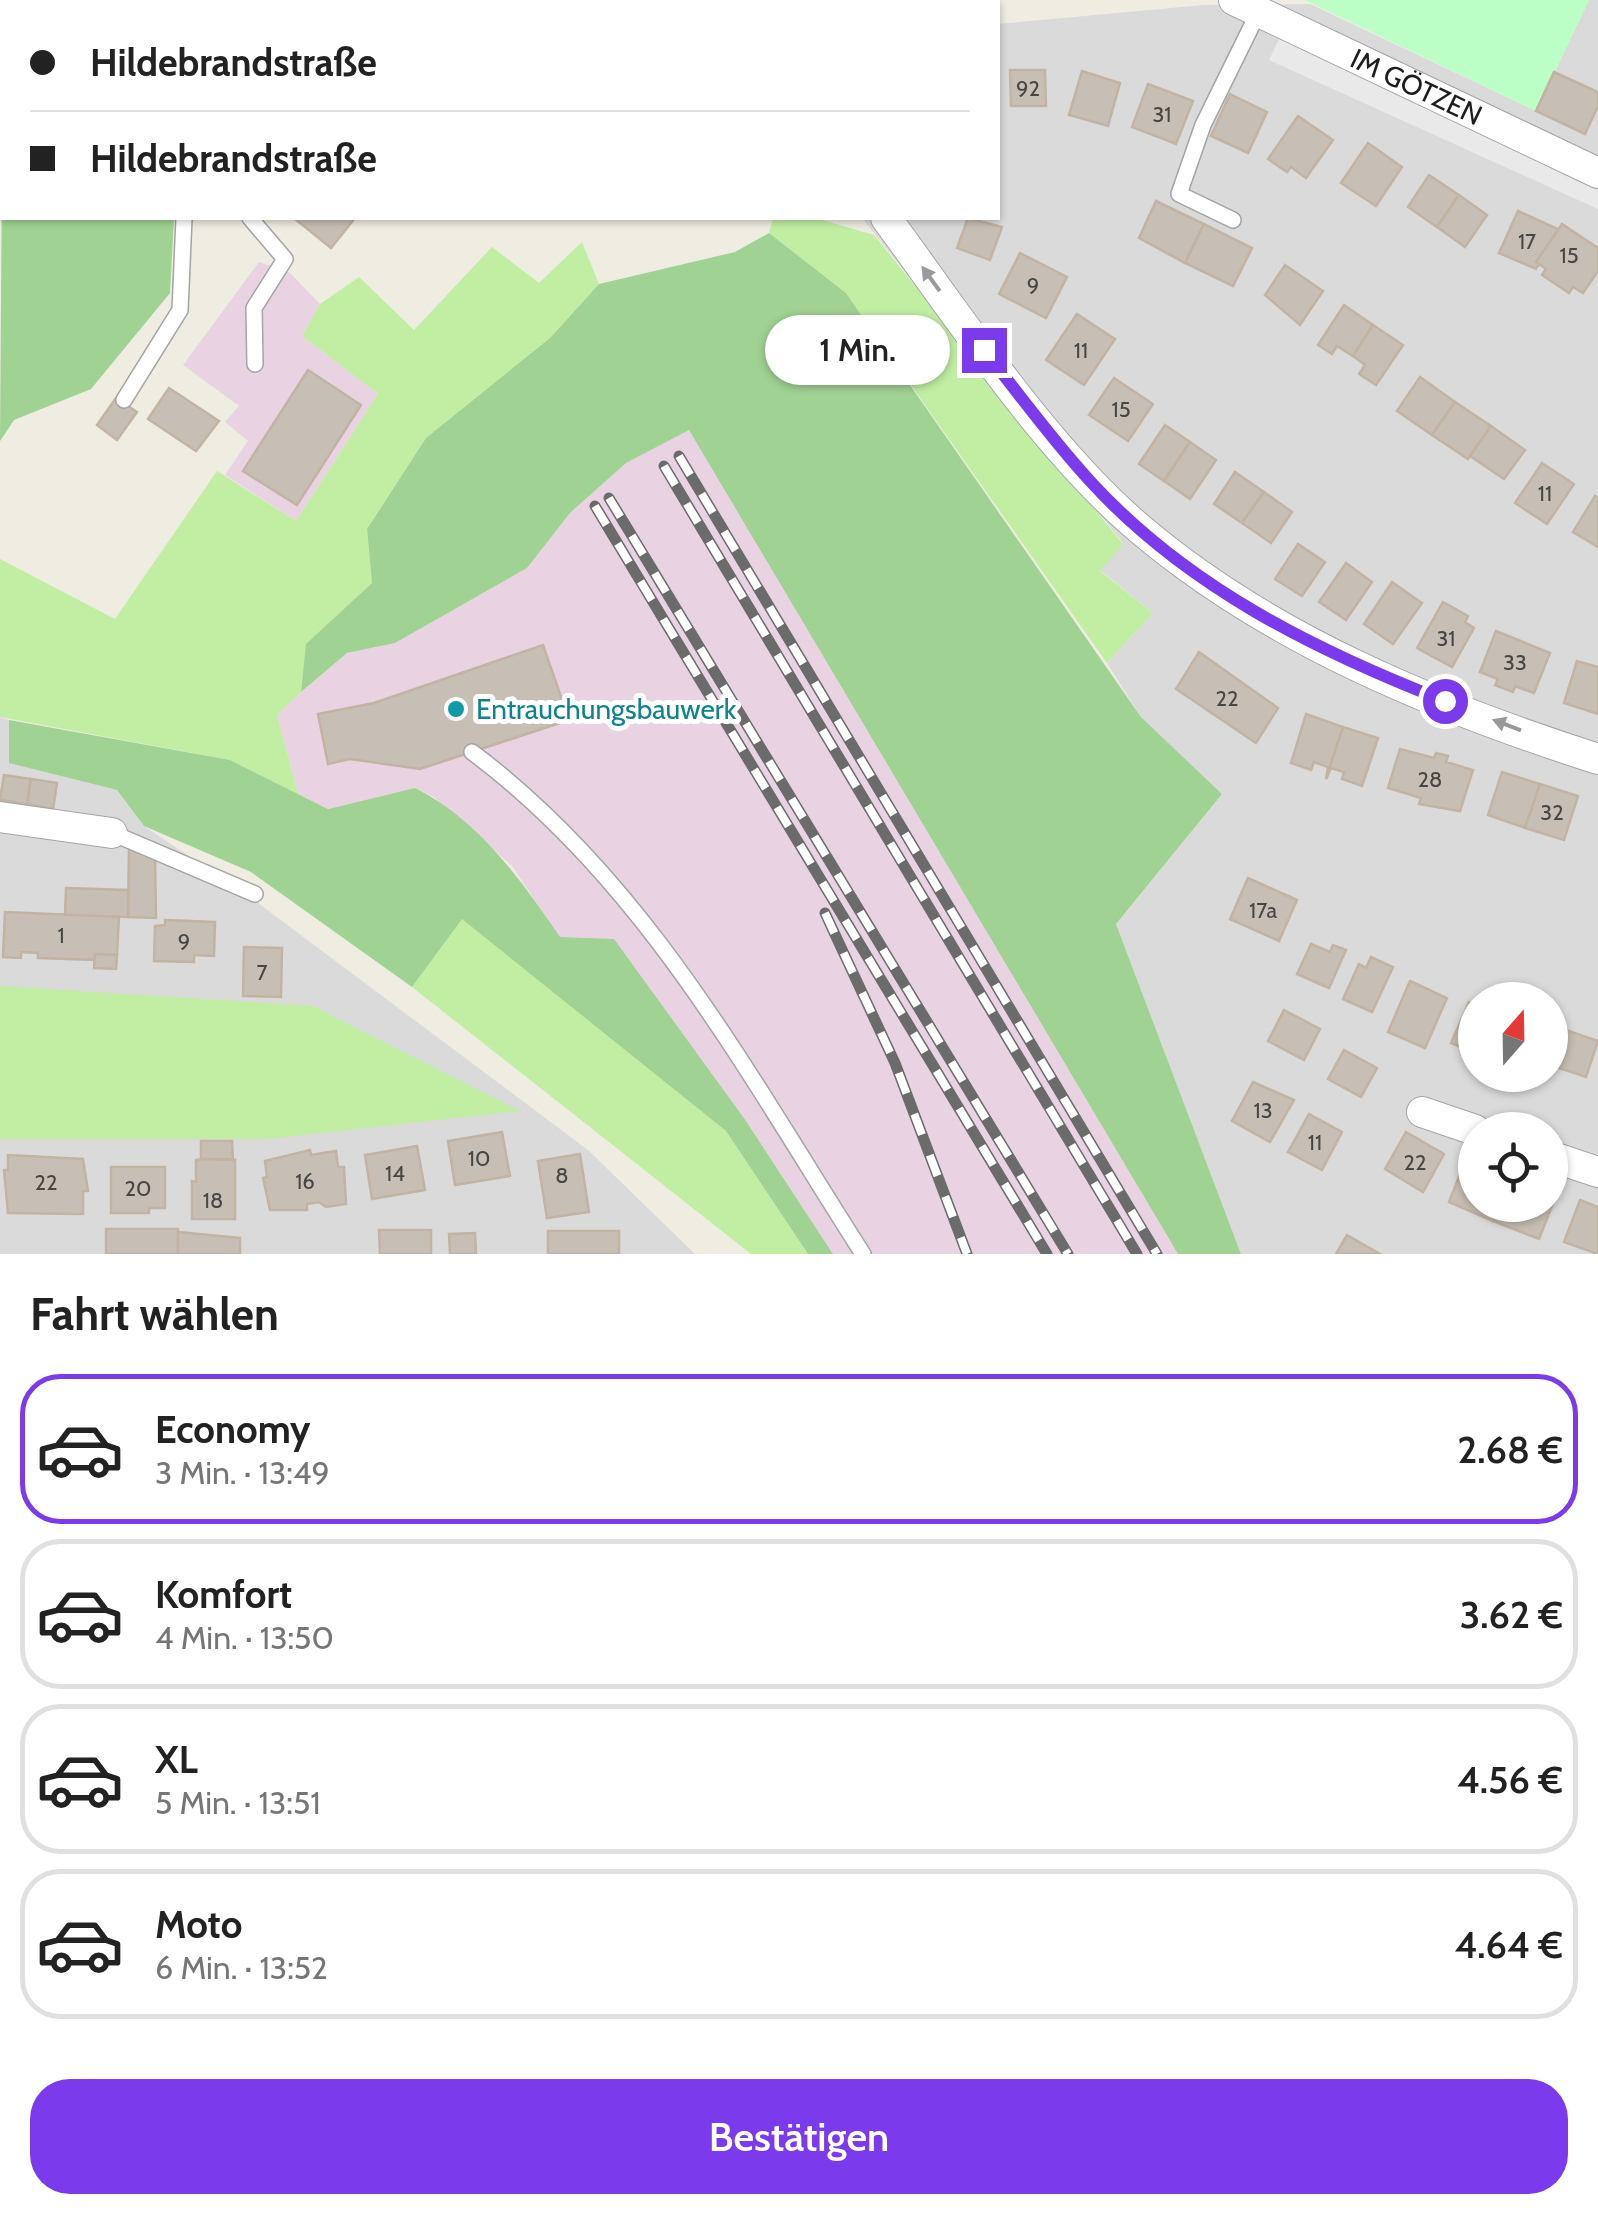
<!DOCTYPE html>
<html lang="de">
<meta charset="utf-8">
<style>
:root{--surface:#fff;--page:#f6f6f6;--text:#222;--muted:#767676;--line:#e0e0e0;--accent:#7c3aed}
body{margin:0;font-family:Cabin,sans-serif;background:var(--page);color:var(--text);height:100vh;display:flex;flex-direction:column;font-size:38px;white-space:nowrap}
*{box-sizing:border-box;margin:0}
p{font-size:32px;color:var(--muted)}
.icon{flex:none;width:55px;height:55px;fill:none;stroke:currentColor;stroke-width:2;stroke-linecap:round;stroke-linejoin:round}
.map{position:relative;height:1254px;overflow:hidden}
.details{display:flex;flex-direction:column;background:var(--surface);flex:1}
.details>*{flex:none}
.top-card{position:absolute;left:0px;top:0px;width:1000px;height:220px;box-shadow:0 2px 8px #0004;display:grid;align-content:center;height:220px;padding:0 30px;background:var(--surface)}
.needle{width:65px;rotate:20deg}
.tools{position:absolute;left:1458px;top:982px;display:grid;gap:20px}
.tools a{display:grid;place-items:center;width:110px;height:110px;border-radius:50%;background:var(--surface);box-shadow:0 2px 8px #0004;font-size:50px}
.end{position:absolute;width:45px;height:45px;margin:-22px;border:12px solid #7c3aed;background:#fff;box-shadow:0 0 0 5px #fff}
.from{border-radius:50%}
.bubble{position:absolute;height:70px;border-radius:35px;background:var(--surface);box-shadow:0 2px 8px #0004;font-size:32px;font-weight:600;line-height:70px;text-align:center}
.top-card b{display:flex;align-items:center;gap:35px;height:95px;font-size:38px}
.top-card b+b{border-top:2px solid var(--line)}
.top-card i{width:25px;height:25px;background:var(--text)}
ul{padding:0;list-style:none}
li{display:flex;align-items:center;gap:30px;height:150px;margin:0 20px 15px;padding:0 10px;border:5px solid var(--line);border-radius:40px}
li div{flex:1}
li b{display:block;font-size:38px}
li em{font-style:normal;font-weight:600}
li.selected{border-color:var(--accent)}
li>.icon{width:90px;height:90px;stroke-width:1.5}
h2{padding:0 30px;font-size:45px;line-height:120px}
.cta{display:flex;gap:20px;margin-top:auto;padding:20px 30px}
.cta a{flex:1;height:115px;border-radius:40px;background:var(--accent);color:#fff;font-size:40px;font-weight:600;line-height:115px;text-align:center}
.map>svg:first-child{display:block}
.residential{fill:#dbdada;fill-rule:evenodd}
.industrial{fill:#e9d3e3}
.grass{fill:#c1eea3}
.forest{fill:#a0d293}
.park{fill:#bbfec6}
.parking{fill:#e9e9e9}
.building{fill:#c7bfb5;stroke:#c2b3a3;stroke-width:2.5}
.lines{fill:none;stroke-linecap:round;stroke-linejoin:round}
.lane-casing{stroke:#a4a4a4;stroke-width:18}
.street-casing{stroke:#a4a4a4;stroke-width:32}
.secondary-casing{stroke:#617800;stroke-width:48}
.lane{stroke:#fff;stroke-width:15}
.street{stroke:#fff;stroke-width:30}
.secondary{stroke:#f4feb1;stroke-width:45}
.rail-casing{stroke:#6b6b6b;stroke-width:11}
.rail{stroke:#fff;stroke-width:8;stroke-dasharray:22;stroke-linecap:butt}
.oneway{fill:#999}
.route{stroke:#7c3aed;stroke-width:12}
.culture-dot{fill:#0f9aa8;stroke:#fff;stroke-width:4}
.labels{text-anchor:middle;stroke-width:10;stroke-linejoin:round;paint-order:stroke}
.number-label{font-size:22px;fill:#484643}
.street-label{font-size:28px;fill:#1d1d1d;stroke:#fff}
.culture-label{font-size:28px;fill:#0d838f;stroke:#fff;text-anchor:start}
</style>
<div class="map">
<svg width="1598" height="1254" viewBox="0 0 1598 1254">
<rect width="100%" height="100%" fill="#efece2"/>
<g class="residential">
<path d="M 1589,0 L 1598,0 L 1598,1254 L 1241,1254 L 1116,924 L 1222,794 L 1141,717 L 1107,663 L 1153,613 L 1100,570 L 1123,543 L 862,218 L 998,218 L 998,24 L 1204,5 L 1310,4 L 1536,111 ZM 1475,1000 L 1550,1000 L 1550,1075 L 1475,1075 ZM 1475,1130 L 1550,1130 L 1550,1205 L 1475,1205 Z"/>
<path d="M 0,717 L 9,720 L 10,763 L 117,790 L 144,826 L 254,900 L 588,1150 L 695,1254 L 0,1254 Z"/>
</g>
<g class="industrial">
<path d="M 259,262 L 290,273 L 320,304 L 302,336 L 378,394 L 296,521 L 225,475 L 248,441 L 225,422 L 239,406 L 183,365 Z"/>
<path d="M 689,429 L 1178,1254 L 833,1254 L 746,1121 L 560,938 L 512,866 L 434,797 L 415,788 L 328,809 L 298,794 L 277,715 L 301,692 L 347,653 L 395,643 L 527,568 L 570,513 L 626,463 Z"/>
</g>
<g class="grass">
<path d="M 0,0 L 494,0 L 2,2 L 0,83 Z"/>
<path d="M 773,218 L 816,218 L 874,235 L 1123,544 L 1100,571 L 1153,613 L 1107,663 L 846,293 L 769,233 Z"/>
<path d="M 582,242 L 599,284 L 550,338 L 426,438 L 367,529 L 372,583 L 307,644 L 301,692 L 277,715 L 298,794 L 230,760 L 0,717 L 0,559 L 115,619 L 217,471 L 296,521 L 378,394 L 302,336 L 320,304 L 359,277 L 414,330 L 492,247 L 539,283 Z"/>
<path d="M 462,918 L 726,1131 L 808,1254 L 751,1254 L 412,987 Z"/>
<path d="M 0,986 L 313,1006 L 520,1111 L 266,1139 L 0,1139 Z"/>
</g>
<g class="forest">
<path d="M 2,170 L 2,218 L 174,218 L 170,293 L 91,389 L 14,420 L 0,441 Z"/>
<path d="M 769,233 L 846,293 L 1141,717 L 1222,794 L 1116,924 L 1241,1254 L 1178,1254 L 689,430 L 626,463 L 570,513 L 527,568 L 395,643 L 347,653 L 301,692 L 306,644 L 372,583 L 367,529 L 426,438 L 550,338 L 599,284 L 735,252 Z"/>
<path d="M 9,720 L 230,760 L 328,809 L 415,788 C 479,820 521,880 560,937 L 614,939 L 746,1121 L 833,1254 L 808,1254 L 726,1131 L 462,919 L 412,987 L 251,872 L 144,826 L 117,790 L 9,763 Z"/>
</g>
<path class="park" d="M 1305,0 L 1589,0 L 1536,111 Z"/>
<path class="parking" d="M 1279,39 L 1598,183 L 1598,209 L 1269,60 Z"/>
<g class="building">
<path d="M 1010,70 L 1045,70 L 1046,106 L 1011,106 Z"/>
<path d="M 1082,71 L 1120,83 L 1108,126 L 1069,115 Z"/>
<path d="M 1554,72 L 1598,92 L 1598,106 L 1585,134 L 1536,111 Z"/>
<path d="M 1148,84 L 1193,101 L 1176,144 L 1132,127 Z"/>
<path d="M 1230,94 L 1267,112 L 1248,153 L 1211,136 Z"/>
<path d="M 1298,116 L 1333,140 L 1306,178 L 1291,167 L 1287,172 L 1268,159 Z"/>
<path d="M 1368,143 L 1402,167 L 1376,206 L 1341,183 Z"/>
<path d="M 1429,175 L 1459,195 L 1437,227 L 1408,207 Z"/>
<path d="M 1459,195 L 1487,215 L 1465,247 L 1437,227 Z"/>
<path d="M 1156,201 L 1204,224 L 1185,263 L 1139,238 Z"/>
<path d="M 1518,211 L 1558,229 L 1536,269 L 1499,253 Z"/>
<path d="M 294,218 L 355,218 L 331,248 Z"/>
<path d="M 968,218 L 1002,227 L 990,260 L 957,248 Z"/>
<path d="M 1204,224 L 1252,248 L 1233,286 L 1185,263 Z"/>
<path d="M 1562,224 L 1598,248 L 1598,271 L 1583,293 L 1573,287 L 1569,293 L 1542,275 L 1546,269 L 1536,262 Z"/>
<path d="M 1020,253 L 1067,277 L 1046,318 L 999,294 Z"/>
<path d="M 1285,265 L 1323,291 L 1300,325 L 1265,295 Z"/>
<path d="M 1344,305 L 1373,325 L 1353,356 L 1337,346 L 1332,354 L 1318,345 Z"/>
<path d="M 1077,314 L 1115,339 L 1084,385 L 1046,360 Z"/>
<path d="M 1373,325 L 1403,345 L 1376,385 L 1359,374 L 1365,365 L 1353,356 Z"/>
<path d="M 308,370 L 361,405 L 297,505 L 243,471 Z"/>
<path d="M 1420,377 L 1455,402 L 1432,435 L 1397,411 Z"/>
<path d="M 1114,378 L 1153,404 L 1128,441 L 1089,415 Z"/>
<path d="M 169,388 L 219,421 L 196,451 L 148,419 Z"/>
<path d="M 116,398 L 137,412 L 117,440 L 97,425 Z"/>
<path d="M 1455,402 L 1491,426 L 1468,459 L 1432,435 Z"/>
<path d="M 1165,425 L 1190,442 L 1164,481 L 1139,464 Z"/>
<path d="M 1491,426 L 1525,450 L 1504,479 L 1470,456 Z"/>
<path d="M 1190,442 L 1216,460 L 1190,499 L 1164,481 Z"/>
<path d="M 1542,463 L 1574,484 L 1547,524 L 1515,503 Z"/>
<path d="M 1235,472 L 1264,492 L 1242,523 L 1214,504 Z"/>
<path d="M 1264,492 L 1292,512 L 1271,543 L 1242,523 Z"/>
<path d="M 1595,496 L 1598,498 L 1598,547 L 1573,532 Z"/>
<path d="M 1298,544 L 1325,562 L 1302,596 L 1275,579 Z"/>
<path d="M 1346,563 L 1372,582 L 1346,620 L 1319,602 Z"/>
<path d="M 1392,582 L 1422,603 L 1393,644 L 1364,624 Z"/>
<path d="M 1443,602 L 1468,616 L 1465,622 L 1474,628 L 1452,667 L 1417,648 Z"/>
<path d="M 1496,631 L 1550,653 L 1534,693 L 1515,686 L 1513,692 L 1495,685 L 1498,679 L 1480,672 Z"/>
<path d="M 543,645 L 569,720 L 420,769 L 350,759 L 328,764 L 318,714 L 374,703 Z"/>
<path d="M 1199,652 L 1278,708 L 1256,743 L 1176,689 Z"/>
<path d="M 1577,661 L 1598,667 L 1598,714 L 1564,703 Z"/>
<path d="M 1306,714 L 1343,727 L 1326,779 L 1328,767 L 1314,762 L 1311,770 L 1291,763 Z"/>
<path d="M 1343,727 L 1378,738 L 1362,786 L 1342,779 L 1344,772 L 1331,768 L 1326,779 Z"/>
<path d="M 1400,749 L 1434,758 L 1436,753 L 1448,756 L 1446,762 L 1473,770 L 1460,811 L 1419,804 L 1421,798 L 1388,788 Z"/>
<path d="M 1502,772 L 1540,784 L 1525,828 L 1488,815 Z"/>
<path d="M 4,775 L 31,779 L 27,804 L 0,800 Z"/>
<path d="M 31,779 L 57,783 L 53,809 L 27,804 Z"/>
<path d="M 1540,784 L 1578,796 L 1564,840 L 1525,828 Z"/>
<path d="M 129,847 L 155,858 L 156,918 L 128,917 Z"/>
<path d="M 1248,878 L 1297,900 L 1279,941 L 1230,919 Z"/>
<path d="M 66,888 L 128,890 L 128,917 L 65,915 Z"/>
<path d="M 5,912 L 119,917 L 117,955 L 95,954 L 95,960 L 38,958 L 38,953 L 21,952 L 21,958 L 3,957 Z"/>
<path d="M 165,920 L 215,922 L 214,956 L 194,955 L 194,962 L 154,961 L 155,926 L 165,925 Z"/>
<path d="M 1311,944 L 1330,952 L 1333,945 L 1346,950 L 1329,988 L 1297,974 Z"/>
<path d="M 244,947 L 282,948 L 281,997 L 243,996 Z"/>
<path d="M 95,954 L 117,955 L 116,969 L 94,968 Z"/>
<path d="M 1371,957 L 1393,967 L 1372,1012 L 1343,999 L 1359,964 L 1366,968 Z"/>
<path d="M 1410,981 L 1447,998 L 1425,1048 L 1388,1032 Z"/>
<path d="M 1469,1002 L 1475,1005 L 1475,1053 L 1451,1043 Z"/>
<path d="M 1284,1010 L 1320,1029 L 1304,1060 L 1268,1041 Z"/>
<path d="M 1550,1024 L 1563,1029 L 1550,1065 Z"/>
<path d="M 1563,1029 L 1598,1041 L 1586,1077 L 1550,1065 Z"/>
<path d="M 1344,1050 L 1377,1068 L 1361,1097 L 1328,1079 Z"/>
<path d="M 1253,1082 L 1294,1100 L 1270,1142 L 1232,1121 Z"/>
<path d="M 1309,1114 L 1342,1132 L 1322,1170 L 1288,1152 Z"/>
<path d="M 502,1132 L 510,1176 L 455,1185 L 448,1141 Z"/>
<path d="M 1406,1132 L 1444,1154 L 1423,1192 L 1385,1169 Z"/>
<path d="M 201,1141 L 232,1141 L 233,1159 L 201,1159 Z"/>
<path d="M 417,1146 L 425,1190 L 372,1199 L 365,1155 Z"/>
<path d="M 310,1150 L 311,1155 L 336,1151 L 338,1167 L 344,1167 L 346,1204 L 326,1207 L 319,1202 L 307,1204 L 307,1210 L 270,1210 L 263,1178 L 267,1177 L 265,1161 Z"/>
<path d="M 580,1154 L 589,1212 L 547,1218 L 538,1161 Z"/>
<path d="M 8,1155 L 83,1159 L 88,1191 L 83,1191 L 83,1214 L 8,1213 L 4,1170 L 8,1170 Z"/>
<path d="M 201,1159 L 235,1160 L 235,1219 L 192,1219 L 192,1181 L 196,1182 L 196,1160 Z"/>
<path d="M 1464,1164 L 1475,1169 L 1475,1205 L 1500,1205 L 1493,1221 L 1449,1202 Z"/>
<path d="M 111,1167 L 165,1167 L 165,1208 L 149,1208 L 149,1213 L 111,1213 Z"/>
<path d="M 1550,1199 L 1554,1201 L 1539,1239 L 1493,1221 L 1500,1205 L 1550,1205 Z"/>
<path d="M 1580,1200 L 1598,1207 L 1598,1254 L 1564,1242 Z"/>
<rect x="106" y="1229" width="72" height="25"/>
<path d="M 379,1230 L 431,1230 L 431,1254 L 380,1254 Z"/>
<rect x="548" y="1231" width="71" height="23"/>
<path d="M 178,1232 L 240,1238 L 240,1254 L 178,1254 Z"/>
<path d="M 475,1233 L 476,1254 L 450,1254 L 449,1234 Z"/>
<path d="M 1347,1235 L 1380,1254 L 1336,1254 Z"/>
</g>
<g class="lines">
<defs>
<g id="lane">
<path d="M 531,0 L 532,2"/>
<path d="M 250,218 L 285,259 L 254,308 L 255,364"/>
<path d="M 1233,220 L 1179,194 L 1203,125 L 1257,15"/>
<path d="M 124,400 L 180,310 L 184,218"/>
<path d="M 472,752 C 646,882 748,1075 863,1254"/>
<path d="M 112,833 L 255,894"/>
</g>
<g id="street">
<path d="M 734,0 L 734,2"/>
<path id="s1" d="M 1234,0 L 1598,173"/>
<path d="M 886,218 C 959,317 1046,450 1140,529 C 1271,640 1436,707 1598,759"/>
<path d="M 0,817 L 112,833"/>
<path d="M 1422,1112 L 1475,1130"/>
<path d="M 1550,1156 L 1598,1172"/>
</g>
<g id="secondary">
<path d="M 624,2 L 632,0"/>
<path d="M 0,113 L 2,112"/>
</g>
</defs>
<use href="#lane" class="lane-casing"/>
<use href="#street" class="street-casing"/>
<use href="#secondary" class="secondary-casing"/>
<use href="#lane" class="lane"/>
<use href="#street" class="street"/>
<use href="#secondary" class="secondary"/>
<defs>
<g id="rail">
<path d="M 679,456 L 1157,1254"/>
<path d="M 664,466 L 1137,1254"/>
<path d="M 609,498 L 1068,1254"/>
<path d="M 595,506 L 1047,1254"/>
<path d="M 825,913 L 895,1063 L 967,1254"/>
</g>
</defs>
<use href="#rail" class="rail-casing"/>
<use href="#rail" class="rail"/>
</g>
<defs><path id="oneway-solid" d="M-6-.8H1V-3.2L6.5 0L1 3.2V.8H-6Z" transform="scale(2.5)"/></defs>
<g class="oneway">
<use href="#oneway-solid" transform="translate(931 279) rotate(-126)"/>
<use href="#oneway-solid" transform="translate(1507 725) rotate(-159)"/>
</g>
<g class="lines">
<path class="route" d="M 984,350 C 1019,394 1052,440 1090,481 C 1186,586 1314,650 1445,701"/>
</g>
<circle class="culture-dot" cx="456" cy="709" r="10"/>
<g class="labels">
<g class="number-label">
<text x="1028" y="96">92</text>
<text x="1162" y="122">31</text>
<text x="1527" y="249">17</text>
<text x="1569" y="263">15</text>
<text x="1033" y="293">9</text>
<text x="1081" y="358">11</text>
<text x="1121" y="417">15</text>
<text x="1545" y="501">11</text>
<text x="1446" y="646">31</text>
<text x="1515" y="670">33</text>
<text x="1227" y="706">22</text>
<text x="1430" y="787">28</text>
<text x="1552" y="820">32</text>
<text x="1263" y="918">17a</text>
<text x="61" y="943">1</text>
<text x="184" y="949">9</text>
<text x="262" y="980">7</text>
<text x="1263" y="1118">13</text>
<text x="1315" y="1150">11</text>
<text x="479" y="1166">10</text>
<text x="1415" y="1170">22</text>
<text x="395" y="1181">14</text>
<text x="562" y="1183">8</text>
<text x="305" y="1189">16</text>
<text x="46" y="1190">22</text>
<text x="138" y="1196">20</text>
<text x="213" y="1208">18</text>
</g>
<g class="street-label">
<text dy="10" stroke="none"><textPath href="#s1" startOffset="202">IM GÖTZEN</textPath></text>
</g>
<g class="culture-label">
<text x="476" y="719">Entrauchungsbauwerk</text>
</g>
</g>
</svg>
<div class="tools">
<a><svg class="needle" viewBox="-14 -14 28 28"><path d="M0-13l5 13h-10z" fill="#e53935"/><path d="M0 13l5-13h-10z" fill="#767676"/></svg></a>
<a><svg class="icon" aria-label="locate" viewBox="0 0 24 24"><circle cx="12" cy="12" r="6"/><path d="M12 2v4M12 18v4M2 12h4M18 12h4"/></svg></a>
</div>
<i class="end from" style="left:1445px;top:701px"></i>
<i class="end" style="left:984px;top:350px"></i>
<div class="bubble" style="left:765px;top:315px;width:185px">1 Min.</div>
<div class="top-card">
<b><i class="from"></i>Hildebrandstraße</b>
<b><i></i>Hildebrandstraße</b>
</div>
</div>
<section class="details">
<h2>Fahrt wählen</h2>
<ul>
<li class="selected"><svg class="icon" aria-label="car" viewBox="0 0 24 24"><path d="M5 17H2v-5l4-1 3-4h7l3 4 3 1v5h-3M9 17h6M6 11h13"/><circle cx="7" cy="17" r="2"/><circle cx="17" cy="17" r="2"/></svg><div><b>Economy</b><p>3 Min. · 13:49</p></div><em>2.68 €</em></li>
<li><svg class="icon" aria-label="car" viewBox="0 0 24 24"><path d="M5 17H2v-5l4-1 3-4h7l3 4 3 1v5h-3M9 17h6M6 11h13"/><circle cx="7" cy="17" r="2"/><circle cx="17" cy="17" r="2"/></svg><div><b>Komfort</b><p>4 Min. · 13:50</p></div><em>3.62 €</em></li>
<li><svg class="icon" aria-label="car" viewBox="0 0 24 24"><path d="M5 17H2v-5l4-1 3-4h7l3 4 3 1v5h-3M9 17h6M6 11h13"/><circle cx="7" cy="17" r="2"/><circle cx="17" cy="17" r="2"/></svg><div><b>XL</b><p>5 Min. · 13:51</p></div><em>4.56 €</em></li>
<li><svg class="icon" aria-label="car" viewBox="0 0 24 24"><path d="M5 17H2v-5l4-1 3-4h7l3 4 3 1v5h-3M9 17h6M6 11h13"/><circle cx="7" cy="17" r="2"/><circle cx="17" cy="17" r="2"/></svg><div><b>Moto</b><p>6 Min. · 13:52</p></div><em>4.64 €</em></li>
</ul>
<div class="cta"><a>Bestätigen</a></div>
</section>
